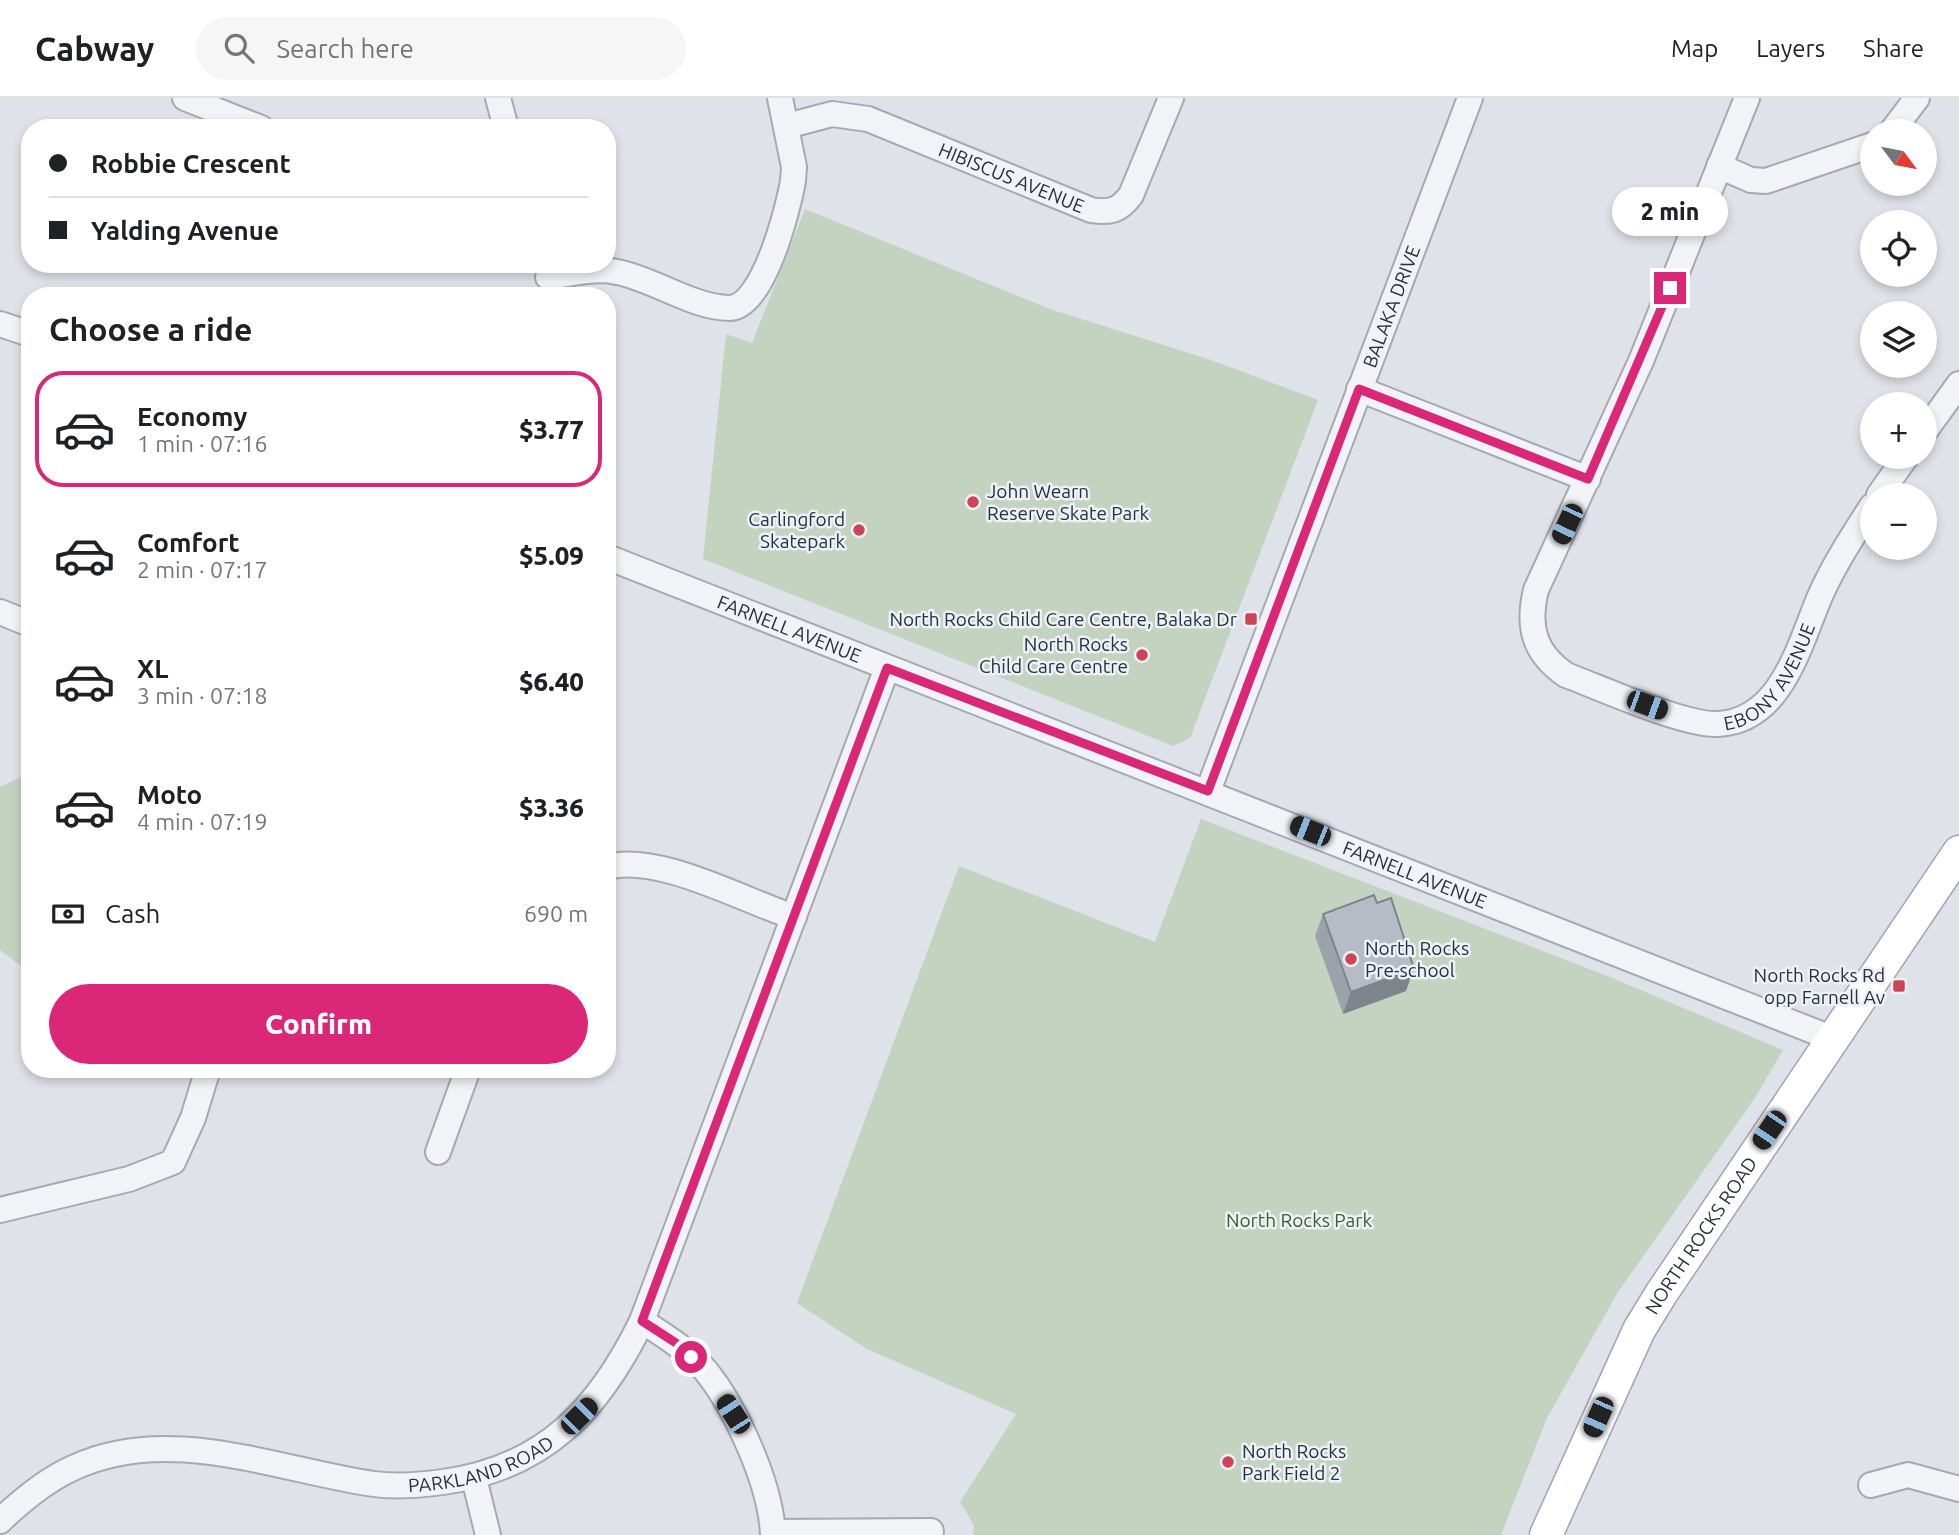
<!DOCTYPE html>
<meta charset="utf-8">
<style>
:root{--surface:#fff;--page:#f6f6f6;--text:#202124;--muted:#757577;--line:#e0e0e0;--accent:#db2777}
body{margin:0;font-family:Ubuntu,sans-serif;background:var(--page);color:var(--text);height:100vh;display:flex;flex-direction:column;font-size:26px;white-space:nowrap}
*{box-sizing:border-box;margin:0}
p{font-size:23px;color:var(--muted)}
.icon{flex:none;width:38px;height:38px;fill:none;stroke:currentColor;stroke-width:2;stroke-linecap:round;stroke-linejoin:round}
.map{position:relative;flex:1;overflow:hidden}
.side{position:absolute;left:21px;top:189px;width:595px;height:791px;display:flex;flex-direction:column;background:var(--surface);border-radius:28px;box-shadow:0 4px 10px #0003}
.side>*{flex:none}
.guide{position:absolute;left:21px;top:21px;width:595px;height:154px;border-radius:28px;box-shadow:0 4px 10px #0003;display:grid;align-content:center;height:154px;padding:0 28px;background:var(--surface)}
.needle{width:46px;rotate:122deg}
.fabs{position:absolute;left:1860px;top:21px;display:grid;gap:14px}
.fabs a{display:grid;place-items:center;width:77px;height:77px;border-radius:50%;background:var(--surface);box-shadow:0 4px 10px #0003;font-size:35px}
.end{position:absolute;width:32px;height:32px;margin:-16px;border:9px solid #db2777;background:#fff;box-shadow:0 0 0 4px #fff}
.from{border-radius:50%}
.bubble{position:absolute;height:49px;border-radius:24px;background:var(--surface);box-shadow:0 4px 10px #0003;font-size:23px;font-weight:800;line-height:49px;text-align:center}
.car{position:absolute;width:21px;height:42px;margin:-21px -10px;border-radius:9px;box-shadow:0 0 5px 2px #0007;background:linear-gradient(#222 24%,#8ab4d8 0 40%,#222 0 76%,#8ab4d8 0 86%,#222 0)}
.guide b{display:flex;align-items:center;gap:24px;height:66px;font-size:26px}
.guide b+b{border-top:2px solid var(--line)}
.guide i{width:18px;height:18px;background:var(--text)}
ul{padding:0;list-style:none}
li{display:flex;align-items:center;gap:21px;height:116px;margin:0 14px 10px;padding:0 14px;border:4px solid transparent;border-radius:28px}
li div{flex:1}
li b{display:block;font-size:26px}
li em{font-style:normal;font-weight:800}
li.current{border-color:var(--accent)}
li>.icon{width:63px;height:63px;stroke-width:1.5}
h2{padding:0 28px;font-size:32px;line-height:84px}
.pay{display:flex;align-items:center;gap:18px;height:77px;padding:0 28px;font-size:26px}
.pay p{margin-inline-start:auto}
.primary-button{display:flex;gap:14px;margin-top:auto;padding:14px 28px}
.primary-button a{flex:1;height:80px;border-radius:42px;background:var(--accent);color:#fff;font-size:28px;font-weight:800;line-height:80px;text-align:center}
header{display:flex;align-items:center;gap:42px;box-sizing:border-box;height:98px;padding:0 35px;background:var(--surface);border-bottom:2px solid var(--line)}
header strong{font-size:33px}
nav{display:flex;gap:38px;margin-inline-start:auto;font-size:24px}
.search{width:490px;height:63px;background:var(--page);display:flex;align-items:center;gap:18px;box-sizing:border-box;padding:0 24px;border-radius:38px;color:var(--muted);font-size:26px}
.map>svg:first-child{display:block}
.green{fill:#c4d2c0}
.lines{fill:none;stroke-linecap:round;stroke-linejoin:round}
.minor-casing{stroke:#a4a9b2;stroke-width:28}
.major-casing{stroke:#9ea6b4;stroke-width:35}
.minor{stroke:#f2f3f7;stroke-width:24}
.major{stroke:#fff;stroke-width:32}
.wall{fill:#9da1a9}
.shaded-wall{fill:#7f838a}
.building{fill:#b6bbc5;stroke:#7f838a;stroke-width:2}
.route{stroke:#db2777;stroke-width:9}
.poi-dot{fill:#ce4456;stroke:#eef1f6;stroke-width:2.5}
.labels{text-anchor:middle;stroke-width:5;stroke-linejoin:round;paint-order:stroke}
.street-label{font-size:19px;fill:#28303f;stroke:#eef1f6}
.poi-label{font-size:19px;fill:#28303f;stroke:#eef1f6;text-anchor:end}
.park-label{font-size:19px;fill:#3c5b35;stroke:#eef1f6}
</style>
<header>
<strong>Cabway</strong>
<div class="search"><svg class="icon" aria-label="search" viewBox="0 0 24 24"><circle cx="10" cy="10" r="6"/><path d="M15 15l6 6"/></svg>Search here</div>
<nav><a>Map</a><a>Layers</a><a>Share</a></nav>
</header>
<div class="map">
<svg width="1959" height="1437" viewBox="0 0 1959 1437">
<rect width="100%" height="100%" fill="#dfe2e8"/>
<g class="green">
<path d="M 805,111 L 1050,211 L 1211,262 L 1318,302 L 1190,640 L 1173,648 L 703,461 L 726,236 L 752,245 Z"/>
<path d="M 30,674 L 30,875 L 0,852 L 0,689 Z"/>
<path d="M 1201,721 L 1610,879 L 1783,952 L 1755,1000 L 1618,1194 L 1547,1320 L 1501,1437 L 973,1437 L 974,1427 L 960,1404 L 1016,1316 L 867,1251 L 797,1205 L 959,768 L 1155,844 Z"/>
</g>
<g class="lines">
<defs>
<g id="minor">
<path d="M 185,0 L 261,30"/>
<path d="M 498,0 L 506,30"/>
<path id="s1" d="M 1747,0 L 1641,263 L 1536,492 C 1527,529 1534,555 1566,577 C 1601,590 1685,628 1718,626 C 1783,623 1800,543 1821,496 C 1835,465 1854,436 1872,408"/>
<path id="s2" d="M 787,28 L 832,16 L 868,21 L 1091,112 C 1110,115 1119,113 1131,97 L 1171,0"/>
<path d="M 1892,33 L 1917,0"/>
<path d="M 1719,68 L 1751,82 L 1766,83 L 1872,47"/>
<path d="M 548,179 C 569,176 595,169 617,174 C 654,181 691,209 729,210 C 763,211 788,111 793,83 L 794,69 L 780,0"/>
<path d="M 0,226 L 30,236"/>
<path d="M 1359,291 L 1588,381"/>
<path d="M 1925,333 L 1959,286"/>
<path d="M 1879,397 L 1906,359"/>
<path id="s3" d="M 607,459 L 1831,940"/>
<path d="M 0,514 L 30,526"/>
<path id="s4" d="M 1208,693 L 1470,0"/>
<path d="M 607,769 C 658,755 742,802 794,819"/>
<path d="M 438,1054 L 468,971"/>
<path d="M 0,1112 L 129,1081 L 173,1064 L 193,1020 L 208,971"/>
<path d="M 642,1223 C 665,1238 688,1252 706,1273 C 737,1312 771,1387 773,1437"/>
<path d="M 474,1380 L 488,1437"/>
<path d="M 1871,1387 L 1908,1377 L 1959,1391"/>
<path id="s5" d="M 0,1423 C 21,1403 46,1382 73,1370 C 169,1325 277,1372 374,1386 C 396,1389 421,1387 443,1384 C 545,1370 599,1311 642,1223 L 887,570"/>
<path d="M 773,1434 L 931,1433"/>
</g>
<g id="major">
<path id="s6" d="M 1546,1437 L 1639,1232 L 1661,1196 L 1959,754"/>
</g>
</defs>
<use href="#minor" class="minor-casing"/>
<use href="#major" class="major-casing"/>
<use href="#minor" class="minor"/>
<use href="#major" class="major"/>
</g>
<path class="wall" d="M 1323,816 L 1406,893 L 1343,916 L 1315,838 Z"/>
<path class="shaded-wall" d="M 1414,871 L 1406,893 L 1343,916 L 1351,894 Z"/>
<path class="building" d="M 1374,797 L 1377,805 L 1391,800 L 1414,871 L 1351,894 L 1323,816 Z"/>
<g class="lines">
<path class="route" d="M 691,1259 L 676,1245 L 642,1223 L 887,570 L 1208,693 L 1359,291 L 1588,381 L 1670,190"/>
</g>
<g class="poi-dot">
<circle cx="973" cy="404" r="7"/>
<circle cx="859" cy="432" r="7"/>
<rect x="1244" y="514" width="14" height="14" rx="3.5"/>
<circle cx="1142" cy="557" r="7"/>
<circle cx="1351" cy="861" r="7"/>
<rect x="1892" y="881" width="14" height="14" rx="3.5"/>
<circle cx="1228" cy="1364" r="7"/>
</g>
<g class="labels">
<g class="street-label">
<text dy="7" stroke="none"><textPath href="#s2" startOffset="238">HIBISCUS AVENUE</textPath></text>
<text dy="7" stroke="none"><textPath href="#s4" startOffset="518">BALAKA DRIVE</textPath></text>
<text dy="7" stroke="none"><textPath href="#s3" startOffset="196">FARNELL AVENUE</textPath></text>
<text dy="7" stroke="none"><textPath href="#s1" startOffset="868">EBONY AVENUE</textPath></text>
<text dy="7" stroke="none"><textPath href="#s3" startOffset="868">FARNELL AVENUE</textPath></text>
<text dy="7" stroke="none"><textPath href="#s6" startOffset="338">NORTH ROCKS ROAD</textPath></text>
<text dy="7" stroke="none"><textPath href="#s5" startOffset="508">PARKLAND ROAD</textPath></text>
</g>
<g class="poi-label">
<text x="987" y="400" text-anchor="start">John Wearn<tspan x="987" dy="22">Reserve Skate Park</tspan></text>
<text x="845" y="428">Carlingford<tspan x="845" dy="22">Skatepark</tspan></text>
<text x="1237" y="528">North Rocks Child Care Centre, Balaka Dr</text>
<text x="1128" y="553">North Rocks<tspan x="1128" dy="22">Child Care Centre</tspan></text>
<text x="1365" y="857" text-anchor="start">North Rocks<tspan x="1365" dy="22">Pre-school</tspan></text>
<text x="1885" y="884">North Rocks Rd<tspan x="1885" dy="22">opp Farnell Av</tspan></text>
<text x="1242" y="1360" text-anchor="start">North Rocks<tspan x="1242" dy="22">Park Field 2</tspan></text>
</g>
<g class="park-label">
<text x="1299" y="1129">North Rocks Park</text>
</g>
</g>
</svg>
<div class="fabs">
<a><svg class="needle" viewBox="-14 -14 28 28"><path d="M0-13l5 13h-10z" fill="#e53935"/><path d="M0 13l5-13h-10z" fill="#757577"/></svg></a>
<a><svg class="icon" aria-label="locate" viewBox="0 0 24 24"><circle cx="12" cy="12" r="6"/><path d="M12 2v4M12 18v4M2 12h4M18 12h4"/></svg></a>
<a><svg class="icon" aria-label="layers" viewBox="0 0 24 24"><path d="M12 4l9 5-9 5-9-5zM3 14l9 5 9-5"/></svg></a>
<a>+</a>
<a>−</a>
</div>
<i class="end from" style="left:691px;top:1259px"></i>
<i class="end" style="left:1670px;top:190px"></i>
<div class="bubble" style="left:1612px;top:89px;width:116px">2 min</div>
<i class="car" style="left:1567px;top:426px;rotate:205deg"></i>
<i class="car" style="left:1647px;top:607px;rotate:110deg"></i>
<i class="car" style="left:1310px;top:733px;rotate:292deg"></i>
<i class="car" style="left:1769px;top:1032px;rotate:214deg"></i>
<i class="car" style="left:733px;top:1316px;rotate:327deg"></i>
<i class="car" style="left:579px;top:1318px;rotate:45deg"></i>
<i class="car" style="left:1598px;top:1319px;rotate:204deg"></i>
<div class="guide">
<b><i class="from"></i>Robbie Crescent</b>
<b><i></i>Yalding Avenue</b>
</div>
<section class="side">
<h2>Choose a ride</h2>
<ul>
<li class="current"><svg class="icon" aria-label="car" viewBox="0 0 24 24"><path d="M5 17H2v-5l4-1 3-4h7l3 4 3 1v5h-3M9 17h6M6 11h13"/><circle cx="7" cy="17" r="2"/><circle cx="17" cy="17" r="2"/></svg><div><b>Economy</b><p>1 min · 07:16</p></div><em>$3.77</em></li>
<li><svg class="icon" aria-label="car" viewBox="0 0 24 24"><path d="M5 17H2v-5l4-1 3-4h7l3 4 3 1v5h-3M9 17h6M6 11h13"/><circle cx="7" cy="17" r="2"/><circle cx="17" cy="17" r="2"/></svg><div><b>Comfort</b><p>2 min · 07:17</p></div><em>$5.09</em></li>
<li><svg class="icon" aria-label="car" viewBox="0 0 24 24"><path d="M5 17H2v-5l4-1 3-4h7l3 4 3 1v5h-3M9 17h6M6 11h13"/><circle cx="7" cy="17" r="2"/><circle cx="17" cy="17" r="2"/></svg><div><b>XL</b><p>3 min · 07:18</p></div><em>$6.40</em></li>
<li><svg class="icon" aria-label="car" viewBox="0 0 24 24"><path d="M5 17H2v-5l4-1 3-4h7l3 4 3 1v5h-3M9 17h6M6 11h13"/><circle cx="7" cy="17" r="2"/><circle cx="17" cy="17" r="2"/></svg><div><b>Moto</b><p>4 min · 07:19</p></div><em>$3.36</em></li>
</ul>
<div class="pay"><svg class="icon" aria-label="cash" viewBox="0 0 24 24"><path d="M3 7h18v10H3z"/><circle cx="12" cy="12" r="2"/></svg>Cash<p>690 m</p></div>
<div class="primary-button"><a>Confirm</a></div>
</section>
</div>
